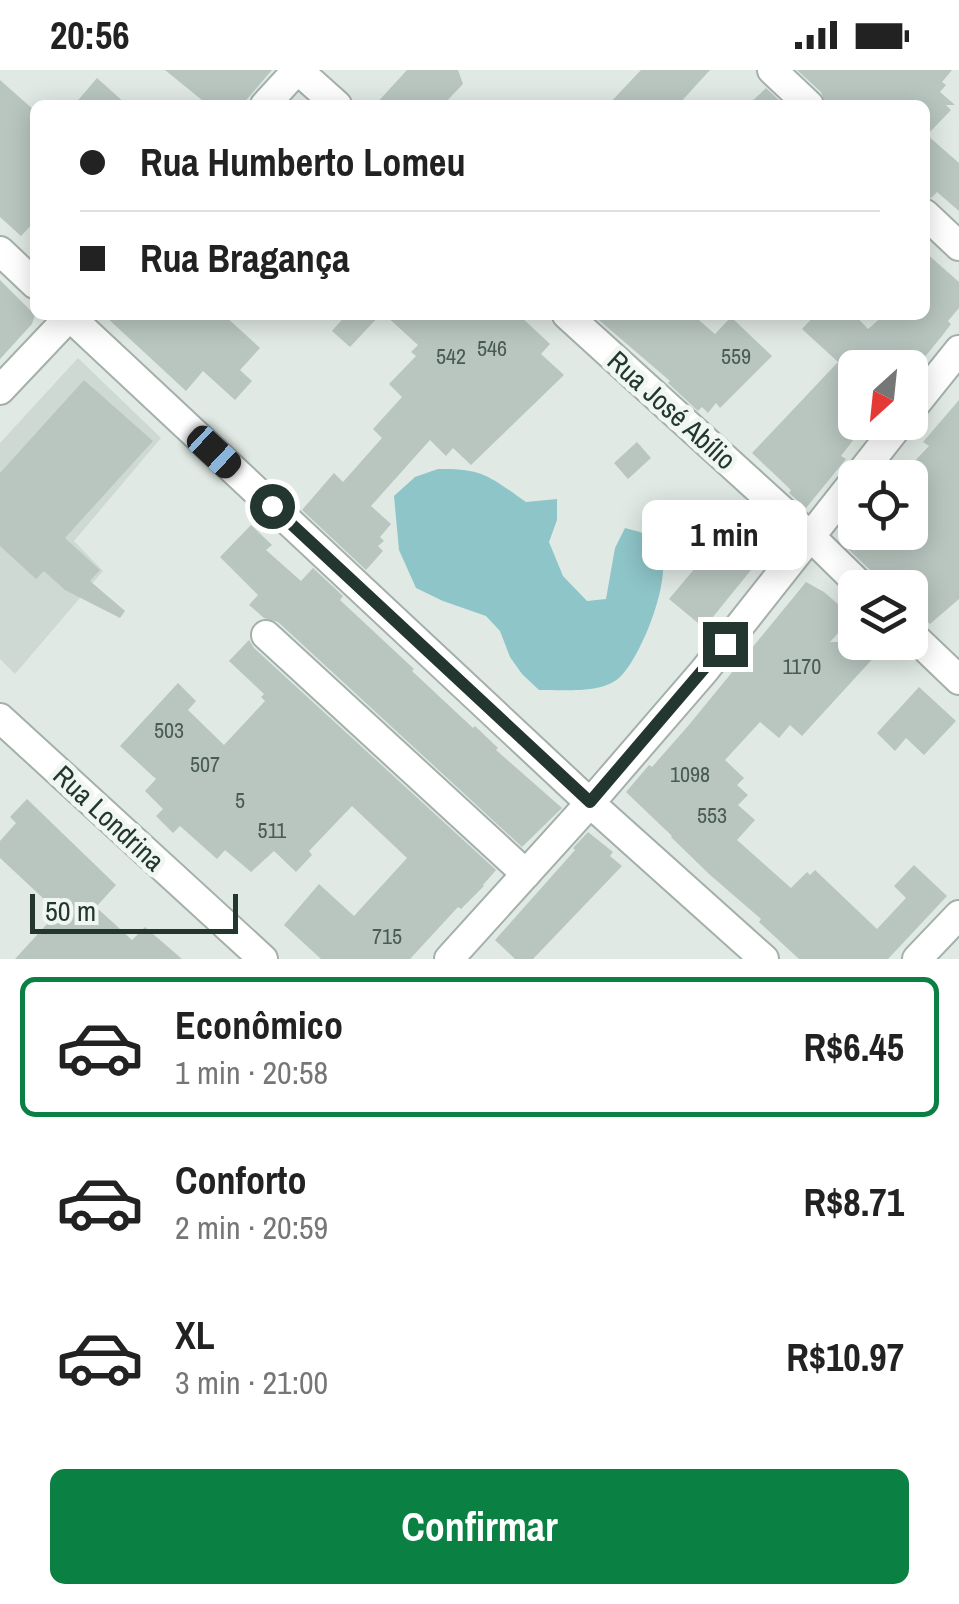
<!DOCTYPE html>
<html lang="pt">
<meta charset="utf-8">
<style>
:root{--surface:#fff;--page:#f6f6f6;--text:#222;--muted:#767676;--line:#e0e0e0;--accent:#0b8043}
body{margin:0;font-family:"Archivo Narrow",sans-serif;background:var(--page);color:var(--text);height:100vh;display:flex;flex-direction:column;font-size:38px;white-space:nowrap}
*{box-sizing:border-box;margin:0}
p{font-size:32px;color:var(--muted)}
.icon{flex:none;width:55px;height:55px;fill:none;stroke:currentColor;stroke-width:2;stroke-linecap:round;stroke-linejoin:round}
.map{position:relative;height:889px;overflow:hidden}
.side{display:flex;flex-direction:column;background:var(--surface);flex:1}
.side>*{flex:none}
.banner{position:absolute;left:30px;top:30px;width:900px;height:220px;border-radius:15px;box-shadow:0 5px 25px #0003;display:grid;align-content:center;height:220px;padding:0 50px;background:var(--surface)}
.needle{width:65px;rotate:207deg}
.buttons{position:absolute;left:838px;top:280px;display:grid;gap:20px}
.buttons a{display:grid;place-items:center;width:90px;height:90px;border-radius:15px;background:var(--surface);box-shadow:0 5px 25px #0003;font-size:50px}
.scale{position:absolute;left:30px;bottom:25px;width:208px;box-sizing:border-box;padding-left:10px;border:5px solid #233730;border-top:0;font-size:28px;line-height:35px;white-space:nowrap;color:#233730;-webkit-text-stroke:8px #f0f6f2;paint-order:stroke}
.end{position:absolute;width:45px;height:45px;margin:-22px;border:12px solid #233730;background:#fff;box-shadow:0 0 0 5px #fff}
.from{border-radius:50%}
.bubble{position:absolute;height:70px;border-radius:15px;background:var(--surface);box-shadow:0 5px 25px #0003;font-size:32px;font-weight:700;line-height:70px;text-align:center}
.car{position:absolute;width:30px;height:60px;margin:-30px -15px;border-radius:12px;box-shadow:0 0 8px 2px #0007;background:linear-gradient(#222 24%,#8ab4d8 0 40%,#222 0 76%,#8ab4d8 0 86%,#222 0)}
.banner b{display:flex;align-items:center;gap:35px;height:95px;font-size:38px}
.banner b+b{border-top:2px solid var(--line)}
.banner i{width:25px;height:25px;background:var(--text)}
ul{padding:18px 0 0;list-style:none}
li{display:flex;align-items:center;gap:30px;height:140px;margin:0 20px 15px;padding:0 30px;border:5px solid transparent;border-radius:15px}
li div{flex:1}
li b{display:block;font-size:38px}
li em{font-style:normal;font-weight:700}
li.selected{border-color:var(--accent)}
li>.icon{width:90px;height:90px;stroke-width:1.5}
.button{display:flex;gap:20px;margin-top:auto;padding:20px 50px}
.button a{flex:1;height:115px;border-radius:15px;background:var(--accent);color:#fff;font-size:40px;font-weight:700;line-height:115px;text-align:center}
.status{display:flex;justify-content:space-between;align-items:center;height:70px;padding:0 50px;background:var(--surface);direction:ltr}
.status svg{height:28px;fill:currentColor}
.map>svg:first-child{display:block}
.built{fill:#cfd9d3}
.water{fill:#8ec5c8}
.building{fill:#b9c6c0}
.lines{fill:none;stroke-linecap:round;stroke-linejoin:round}
.minor-casing{stroke:#a4b0aa;stroke-width:32}
.minor{stroke:#fff;stroke-width:28}
.route{stroke:#233730;stroke-width:12}
.labels{text-anchor:middle;stroke-width:10;stroke-linejoin:round;paint-order:stroke}
.number-label{font-size:22px;fill:#485b54}
.street-label{font-size:28px;fill:#233730;stroke:#f0f6f2}
</style>
<div class="status"><b>20:56</b><svg viewBox="0 0 49 12"><path d="M0 12V9h3v3zM5 12V6h3v6zM10 12V3h3v9zM15 12V0h3v12zM26 1h20v11H26zM47 4h2v5h-2z"/></svg></div>
<div class="map">
<svg width="959" height="889" viewBox="0 0 959 889">
<rect width="100%" height="100%" fill="#e0e9e4"/>
<path class="built" d="M 78,288 L 161,368 L 74,471 L 103,501 L 15,604 L 0,589 L 0,373 Z"/>
<path class="water" d="M 438,399 C 483,398 490,407 526,432 L 557,429 L 557,450 L 549,472 L 563,506 L 587,531 L 606,529 L 615,478 L 625,458 C 637,461 652,464 659,476 C 675,503 642,585 621,606 C 602,625 564,619 539,620 L 522,604 L 510,587 L 500,561 L 486,546 L 443,531 L 416,518 L 399,480 L 394,426 L 415,407 Z"/>
<g class="building">
<path d="M 165,0 L 272,0 L 242,35 L 208,35 Z"/>
<path d="M 407,0 L 458,0 L 463,14 L 443,35 L 375,35 Z"/>
<path d="M 641,0 L 710,0 L 678,35 L 608,35 Z"/>
<path d="M 797,0 L 952,0 L 942,12 L 946,15 L 940,22 L 955,35 L 946,35 L 951,40 L 927,65 L 959,93 L 959,141 L 937,122 L 931,128 L 925,127 L 925,35 L 826,35 L 821,22 Z"/>
<path d="M 97,8 L 127,35 L 74,35 Z"/>
<path d="M 0,10 L 35,41 L 35,151 L 21,166 L 0,147 Z"/>
<path d="M 766,18 L 784,35 L 748,35 Z"/>
<path d="M 925,182 L 959,212 L 959,238 L 948,251 L 951,254 L 942,266 L 910,305 L 910,298 L 855,298 L 855,352 L 867,352 L 841,386 L 846,389 L 806,438 L 789,423 L 791,420 L 752,383 L 838,292 L 802,259 L 815,245 L 855,245 L 868,259 L 884,245 L 925,245 Z"/>
<path d="M 0,210 L 35,245 L 32,254 L 0,289 Z"/>
<path d="M 104,245 L 224,245 L 260,278 L 240,300 L 252,311 L 235,330 L 203,301 L 186,321 Z"/>
<path d="M 346,245 L 380,245 L 350,277 L 332,261 Z"/>
<path d="M 385,245 L 519,245 L 550,274 L 541,284 L 564,305 L 471,395 L 453,378 L 446,386 L 430,370 L 371,436 L 391,454 L 380,467 L 384,471 L 378,476 L 383,481 L 366,500 L 302,440 L 334,403 L 343,412 L 382,368 L 373,359 L 402,327 L 389,314 L 416,286 L 411,282 L 418,275 Z"/>
<path d="M 593,245 L 693,245 L 715,264 L 731,247 L 772,286 L 720,338 L 716,333 L 708,343 L 702,337 L 698,341 L 668,313 L 670,311 Z"/>
<path d="M 84,310 L 153,371 L 65,468 L 100,500 L 90,511 L 125,541 L 120,548 L 65,520 L 44,501 L 36,509 L 0,476 L 0,403 Z"/>
<path d="M 959,330 L 959,529 L 930,554 L 912,538 L 923,518 L 889,518 L 843,474 L 853,462 L 910,462 L 910,396 L 929,376 L 923,372 Z"/>
<path d="M 637,372 L 651,388 L 628,409 L 614,393 Z"/>
<path d="M 718,447 L 764,484 L 704,558 L 669,529 L 696,497 L 685,488 Z"/>
<path d="M 251,455 L 272,475 L 266,480 L 301,511 L 313,498 L 343,526 L 340,530 L 414,599 L 412,601 L 473,658 L 475,656 L 498,678 L 496,680 L 562,738 L 522,777 L 278,552 L 264,548 L 249,535 L 258,525 L 220,487 Z"/>
<path d="M 806,512 L 824,522 L 853,547 L 830,572 L 888,572 L 802,666 L 790,655 L 779,668 L 760,652 L 725,690 L 744,708 L 737,715 L 748,725 L 738,735 L 755,750 L 737,770 L 791,818 L 807,802 L 810,805 L 815,800 L 877,859 L 906,828 L 894,816 L 914,795 L 947,826 L 888,889 L 799,889 L 759,852 L 761,849 L 709,804 L 671,767 L 672,766 L 626,722 L 649,695 L 652,697 L 688,656 Z"/>
<path d="M 249,570 L 254,578 L 496,800 L 483,815 L 484,816 L 461,839 L 458,837 L 410,889 L 321,889 L 284,855 L 319,814 L 354,846 L 407,788 L 352,736 L 309,781 L 312,785 L 296,802 L 274,781 L 251,802 L 225,780 L 217,789 L 180,756 L 173,763 L 156,746 L 163,739 L 145,721 L 156,709 L 120,676 L 178,613 L 196,631 L 188,640 L 224,675 L 265,631 L 261,627 L 264,624 L 229,591 Z"/>
<path d="M 919,617 L 956,651 L 924,685 L 906,668 L 895,681 L 877,663 Z"/>
<path d="M 27,729 L 116,815 L 96,837 L 132,870 L 145,857 L 182,889 L 15,889 L 58,842 L 0,788 L 0,771 L 16,753 L 10,747 Z"/>
<path d="M 588,762 L 613,782 L 610,786 L 622,796 L 533,889 L 515,889 L 495,870 L 575,780 L 573,778 Z"/>
</g>
<g class="lines">
<defs>
<g id="minor">
<path d="M 298,0 L 337,35"/>
<path d="M 772,0 L 809,35"/>
<path d="M 265,35 L 297,0"/>
<path d="M 925,144 L 959,176"/>
<path d="M 0,181 L 35,214"/>
<path d="M 68,245 L 590,733 L 764,889"/>
<path d="M 567,245 L 810,466 L 863,518"/>
<path d="M 0,320 L 71,245"/>
<path d="M 910,341 L 959,280"/>
<path d="M 857,408 L 901,352"/>
<path d="M 910,563 L 959,610"/>
<path d="M 266,565 L 526,804"/>
<path d="M 0,648 L 263,889"/>
<path d="M 449,889 L 590,733 L 704,601 L 855,410"/>
<path d="M 917,889 L 959,845"/>
</g>
</defs>
<use href="#minor" class="minor-casing"/>
<use href="#minor" class="minor"/>
</g>
<g class="lines">
<path class="route" d="M 272,436 L 590,732 L 725,574"/>
</g>
<g class="labels">
<g class="number-label">
<text x="492" y="286">546</text>
<text x="451" y="294">542</text>
<text x="736" y="294">559</text>
<text x="802" y="604">1170</text>
<text x="169" y="668">503</text>
<text x="205" y="702">507</text>
<text x="690" y="712">1098</text>
<text x="240" y="738">5</text>
<text x="712" y="753">553</text>
<text x="272" y="768">511</text>
<text x="387" y="874">715</text>
</g>
<g class="street-label">
<text transform="translate(672 340) rotate(42)" y="10">Rua José Abílio</text>
<text transform="translate(109 748) rotate(43)" y="10">Rua Londrina</text>
</g>
</g>
</svg>
<div class="buttons">
<a><svg class="needle" viewBox="-14 -14 28 28"><path d="M0-13l5 13h-10z" fill="#e53935"/><path d="M0 13l5-13h-10z" fill="#767676"/></svg></a>
<a><svg class="icon" aria-label="locate" viewBox="0 0 24 24"><circle cx="12" cy="12" r="6"/><path d="M12 2v4M12 18v4M2 12h4M18 12h4"/></svg></a>
<a><svg class="icon" aria-label="layers" viewBox="0 0 24 24"><path d="M12 4l9 5-9 5-9-5zM3 14l9 5 9-5"/></svg></a>
</div>
<div class="scale">50 m</div>
<i class="end from" style="left:272px;top:436px"></i>
<i class="end" style="left:725px;top:574px"></i>
<div class="bubble" style="left:642px;top:430px;width:165px">1 min</div>
<i class="car" style="left:214px;top:382px;rotate:133deg"></i>
<div class="banner">
<b><i class="from"></i>Rua Humberto Lomeu</b>
<b><i></i>Rua Bragança</b>
</div>
</div>
<section class="side">
<ul>
<li class="selected"><svg class="icon" aria-label="car" viewBox="0 0 24 24"><path d="M5 17H2v-5l4-1 3-4h7l3 4 3 1v5h-3M9 17h6M6 11h13"/><circle cx="7" cy="17" r="2"/><circle cx="17" cy="17" r="2"/></svg><div><b>Econômico</b><p>1 min · 20:58</p></div><em>R$6.45</em></li>
<li><svg class="icon" aria-label="car" viewBox="0 0 24 24"><path d="M5 17H2v-5l4-1 3-4h7l3 4 3 1v5h-3M9 17h6M6 11h13"/><circle cx="7" cy="17" r="2"/><circle cx="17" cy="17" r="2"/></svg><div><b>Conforto</b><p>2 min · 20:59</p></div><em>R$8.71</em></li>
<li><svg class="icon" aria-label="car" viewBox="0 0 24 24"><path d="M5 17H2v-5l4-1 3-4h7l3 4 3 1v5h-3M9 17h6M6 11h13"/><circle cx="7" cy="17" r="2"/><circle cx="17" cy="17" r="2"/></svg><div><b>XL</b><p>3 min · 21:00</p></div><em>R$10.97</em></li>
</ul>
<div class="button"><a>Confirmar</a></div>
</section>
